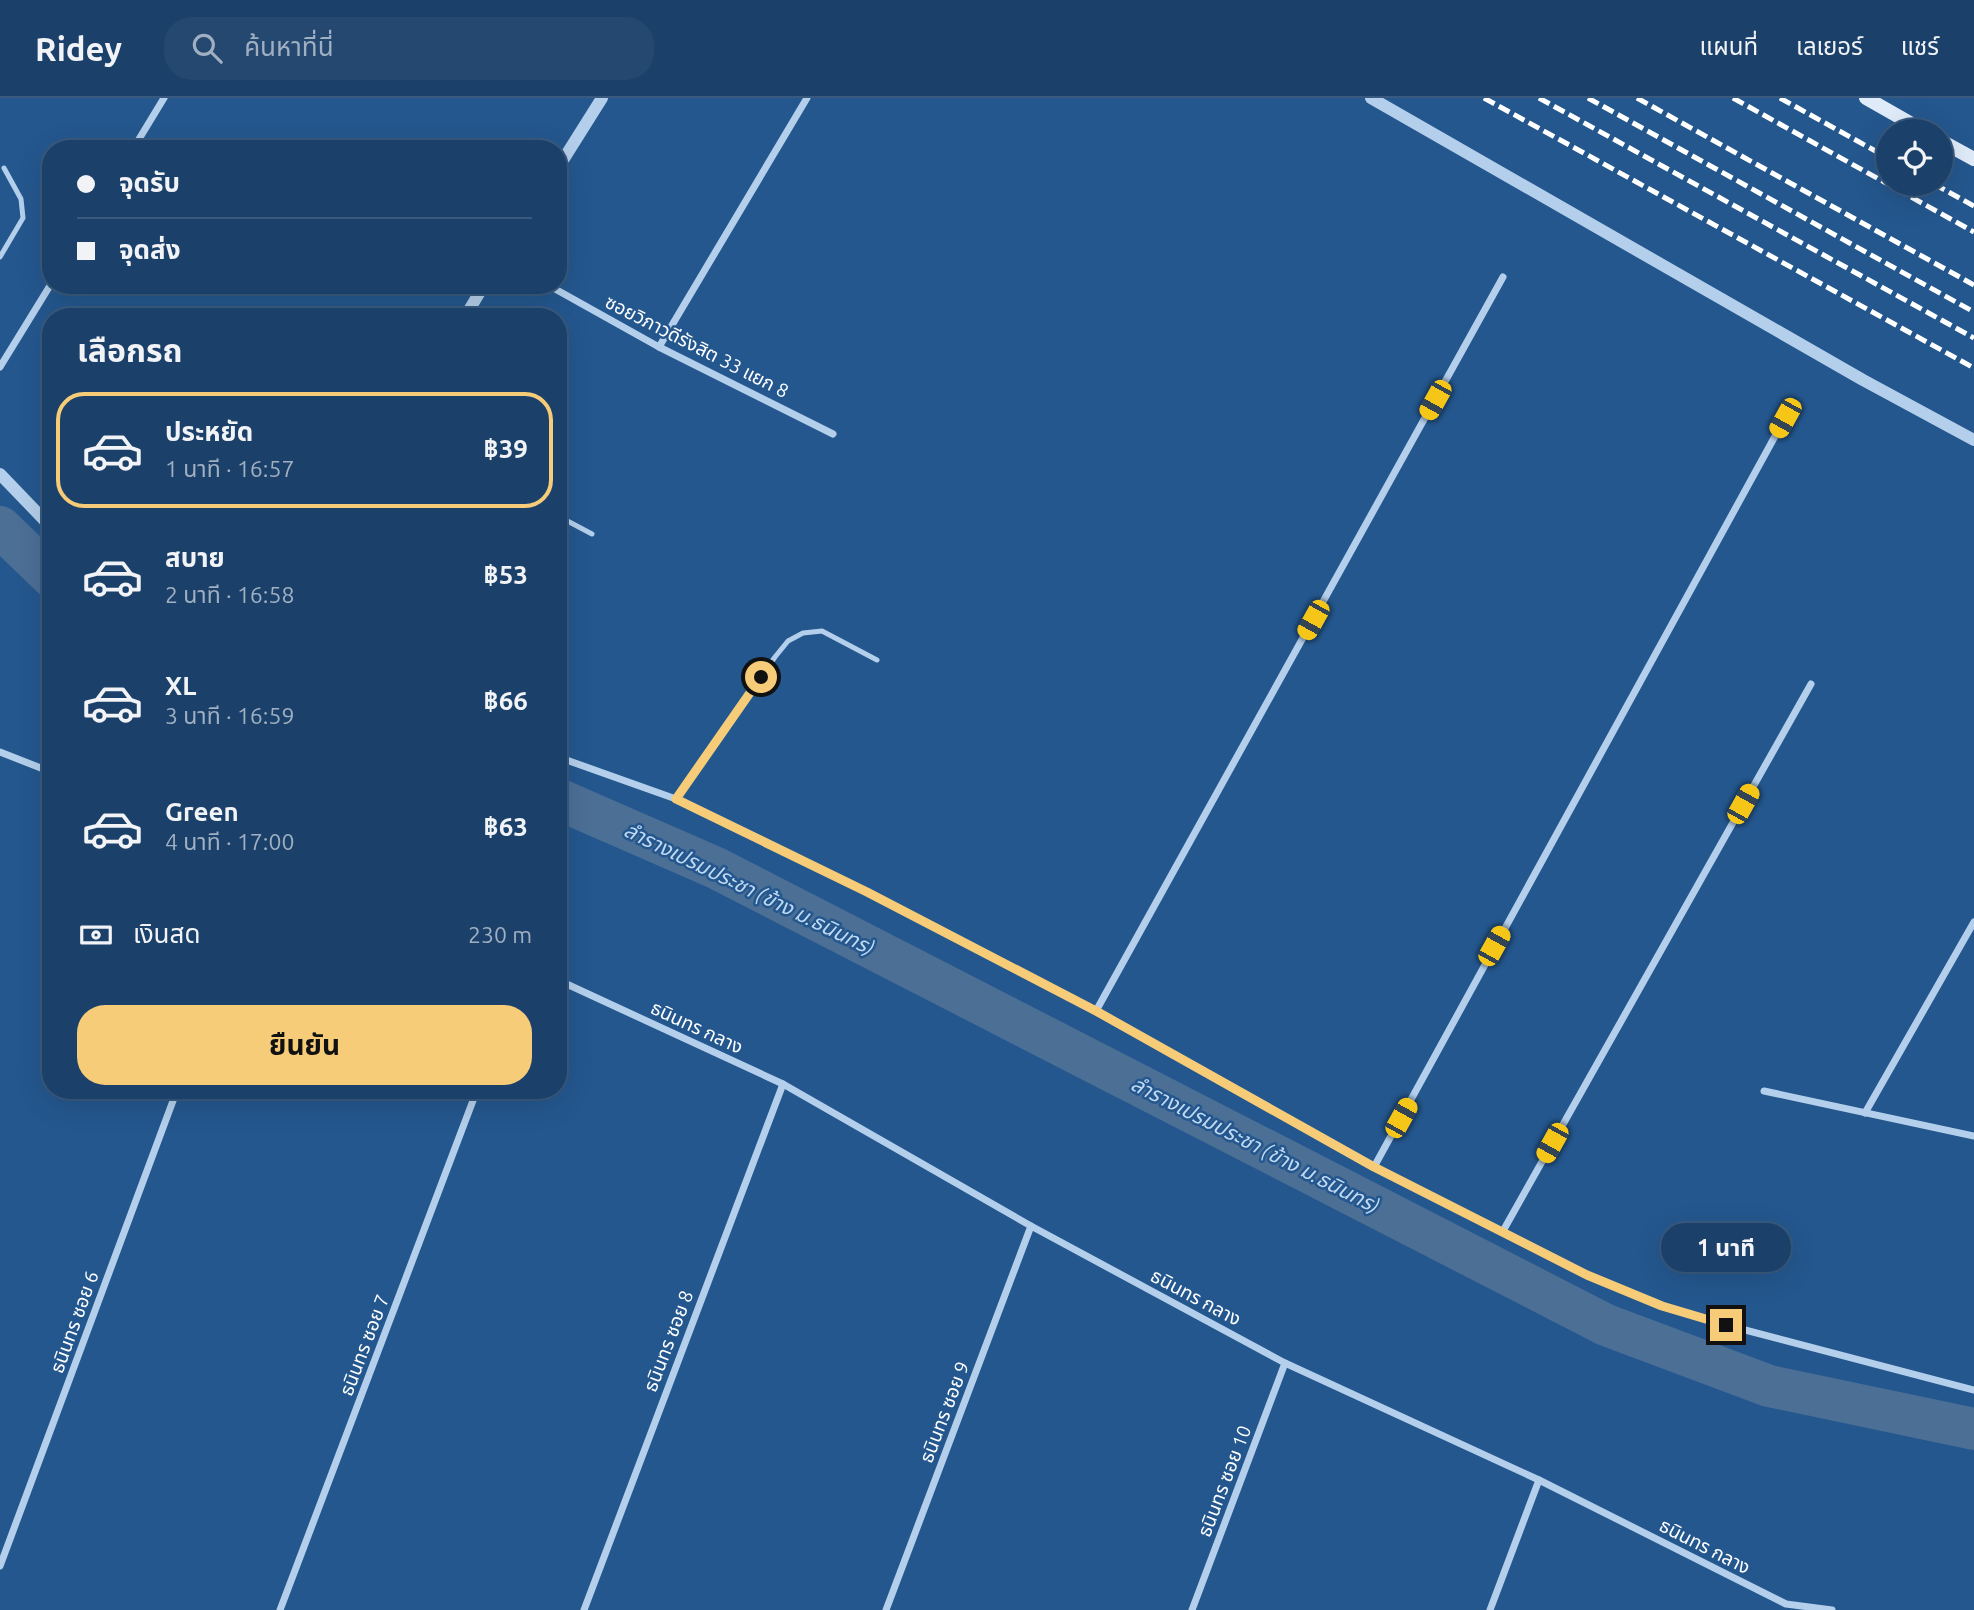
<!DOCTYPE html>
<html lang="th">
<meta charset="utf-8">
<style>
:root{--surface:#1b416a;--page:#244870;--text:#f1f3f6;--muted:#a0afc1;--line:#395a7e;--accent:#f6cc78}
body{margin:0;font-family:Ubuntu,"Noto Sans Thai",sans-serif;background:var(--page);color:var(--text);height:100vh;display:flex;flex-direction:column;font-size:26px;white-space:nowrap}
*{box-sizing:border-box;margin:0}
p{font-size:23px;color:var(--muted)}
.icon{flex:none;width:38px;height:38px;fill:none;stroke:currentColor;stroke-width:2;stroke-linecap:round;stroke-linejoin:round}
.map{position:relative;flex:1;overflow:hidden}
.sheet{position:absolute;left:42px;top:210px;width:525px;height:791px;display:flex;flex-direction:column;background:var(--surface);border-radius:28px;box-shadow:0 7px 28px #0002,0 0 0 2px var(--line)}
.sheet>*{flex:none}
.banner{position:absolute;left:42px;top:42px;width:525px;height:154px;border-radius:28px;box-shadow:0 7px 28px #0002,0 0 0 2px var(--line);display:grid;align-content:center;height:154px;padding:0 35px;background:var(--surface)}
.buttons{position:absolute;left:1876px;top:21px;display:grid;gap:14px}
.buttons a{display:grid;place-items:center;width:77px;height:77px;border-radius:50%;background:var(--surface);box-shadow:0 7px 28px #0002,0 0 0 2px var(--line);font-size:35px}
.end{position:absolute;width:32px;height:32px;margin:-16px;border:9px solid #f6cc78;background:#111;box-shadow:0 0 0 4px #111}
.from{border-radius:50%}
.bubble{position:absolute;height:49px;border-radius:24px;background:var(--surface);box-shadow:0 7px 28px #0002,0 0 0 2px var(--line);font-size:23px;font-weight:700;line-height:49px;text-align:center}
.car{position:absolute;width:21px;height:42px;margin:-21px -10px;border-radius:9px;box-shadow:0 0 5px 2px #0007;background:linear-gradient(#f5c518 24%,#345 0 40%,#f5c518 0 76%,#345 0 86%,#f5c518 0)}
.banner b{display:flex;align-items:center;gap:24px;height:66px;font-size:26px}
.banner b+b{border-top:2px solid var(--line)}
.banner i{width:18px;height:18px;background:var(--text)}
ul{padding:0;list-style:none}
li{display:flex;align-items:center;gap:21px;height:116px;margin:0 14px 10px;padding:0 21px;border:4px solid transparent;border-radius:28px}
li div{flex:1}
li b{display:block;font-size:26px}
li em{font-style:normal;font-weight:700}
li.selected{border-color:var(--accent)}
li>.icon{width:63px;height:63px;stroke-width:1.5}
h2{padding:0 35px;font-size:32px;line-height:84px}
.pay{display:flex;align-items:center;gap:18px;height:77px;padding:0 35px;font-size:26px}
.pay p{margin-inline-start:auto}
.button{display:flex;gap:14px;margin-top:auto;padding:14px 35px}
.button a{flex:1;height:80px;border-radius:28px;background:var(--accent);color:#111;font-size:28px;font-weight:700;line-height:80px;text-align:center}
header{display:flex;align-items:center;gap:42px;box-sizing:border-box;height:98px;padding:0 35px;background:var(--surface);border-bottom:2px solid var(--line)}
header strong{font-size:33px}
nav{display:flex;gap:38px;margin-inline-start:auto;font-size:24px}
.search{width:490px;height:63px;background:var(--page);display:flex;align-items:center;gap:18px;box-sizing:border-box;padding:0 24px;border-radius:28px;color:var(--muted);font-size:26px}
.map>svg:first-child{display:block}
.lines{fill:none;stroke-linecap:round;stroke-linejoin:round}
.canal{stroke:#4c6f96;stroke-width:42}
.service{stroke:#b4cfeb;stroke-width:5}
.minor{stroke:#b4cfeb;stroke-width:7}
.tertiary{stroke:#b4cfeb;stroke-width:12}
.secondary{stroke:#dfebf9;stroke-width:14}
.rail{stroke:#fff;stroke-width:5;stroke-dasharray:12 5;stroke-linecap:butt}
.route{stroke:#f6cc78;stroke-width:9}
.labels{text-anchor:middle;stroke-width:5;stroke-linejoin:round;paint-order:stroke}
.street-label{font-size:19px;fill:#fff;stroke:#24578e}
.water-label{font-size:21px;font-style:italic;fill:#c0d9f2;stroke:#24578e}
</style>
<header>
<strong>Ridey</strong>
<div class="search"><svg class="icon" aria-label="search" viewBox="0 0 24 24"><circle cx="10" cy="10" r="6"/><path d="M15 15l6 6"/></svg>ค้นหาที่นี่</div>
<nav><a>แผนที่</a><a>เลเยอร์</a><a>แชร์</a></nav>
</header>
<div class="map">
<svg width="1974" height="1512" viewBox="0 0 1974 1512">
<rect width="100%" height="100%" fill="#24578e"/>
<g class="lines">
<g class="canal">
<path d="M 0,429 L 51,478"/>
<path d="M 558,701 L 716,770 L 1606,1227 L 1769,1288 L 1974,1331"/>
</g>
<g class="service">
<path d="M 0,159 L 23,120 L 21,101 L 4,70"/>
<path d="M 558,418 L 592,436"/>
<path d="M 676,701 L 775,559 L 788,543 L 803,535 L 822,533 L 877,562"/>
</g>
<g class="minor">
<path d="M 133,51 L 164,0"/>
<path d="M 548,187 L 659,249 L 833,336"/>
<path d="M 659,249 L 807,0"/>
<path d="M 0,269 L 51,186"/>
<path d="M 0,654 L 51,674"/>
<path d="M 558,659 L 676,701 L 867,794 L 1096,913 L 1374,1069 L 1587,1177 L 1662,1208 L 1726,1227 L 1974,1292"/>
<path d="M 558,882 L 783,986 L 1031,1128 L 1285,1265 L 1539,1382 L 1786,1506 L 1832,1512"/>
<path d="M 1096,913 L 1503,179"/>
<path d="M 1764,993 L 1974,1038"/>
<path d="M 1865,1015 L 1974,824"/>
<path d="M 1374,1069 L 1785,320"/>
<path d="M 1503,1133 L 1811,586"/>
<path d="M 0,1468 L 177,992"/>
<path d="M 280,1512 L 477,992"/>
<path d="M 584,1512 L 783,986"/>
<path d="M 886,1512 L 1031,1128"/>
<path d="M 1192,1512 L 1285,1265"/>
<path d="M 1490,1512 L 1539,1382"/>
</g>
<g class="tertiary">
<path d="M 1371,0 L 1863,282 L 1974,342"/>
<path d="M 558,70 L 602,0"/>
<path d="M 465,219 L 484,187"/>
<path d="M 0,376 L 51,429"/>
</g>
<g class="secondary">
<path d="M 1866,0 L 1924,33"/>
<path d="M 1941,43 L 1974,61"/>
</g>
<g class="rail">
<path d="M 1484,0 L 1974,270"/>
<path d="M 1539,0 L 1974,240"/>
<path d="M 1588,0 L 1974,214"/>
<path d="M 1637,0 L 1974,187"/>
<path d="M 1733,0 L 1974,134"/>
<path d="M 1780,0 L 1888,60"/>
<path d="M 1934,86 L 1974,108"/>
</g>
</g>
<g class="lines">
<path class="route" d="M 761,579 L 676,701 L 867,794 L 1096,913 L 1374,1069 L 1587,1177 L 1662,1208 L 1726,1227"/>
</g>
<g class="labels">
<g class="street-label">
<text transform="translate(697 248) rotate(27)" y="7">ซอยวิภาวดีรังสิต 33 แยก 8</text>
<text transform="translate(697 929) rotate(25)" y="7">ธนินทร กลาง</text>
<text transform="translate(1196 1199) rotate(28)" y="7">ธนินทร กลาง</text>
<text transform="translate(74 1224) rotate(-70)" y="7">ธนินทร ซอย 6</text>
<text transform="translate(668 1243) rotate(-69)" y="7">ธนินทร ซอย 8</text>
<text transform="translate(364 1247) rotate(-69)" y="7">ธนินทร ซอย 7</text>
<text transform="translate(944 1314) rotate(-69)" y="7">ธนินทร ซอย 9</text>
<text transform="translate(1224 1383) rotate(-69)" y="7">ธนินทร ซอย 10</text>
<text transform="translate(1705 1448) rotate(27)" y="7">ธนินทร กลาง</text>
</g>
<g class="water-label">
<text transform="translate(749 791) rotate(26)" y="7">ลำรางเปรมประชา (ข้าง ม.ธนินทร)</text>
<text transform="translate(1255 1047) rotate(27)" y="7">ลำรางเปรมประชา (ข้าง ม.ธนินทร)</text>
</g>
</g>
</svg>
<div class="buttons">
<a><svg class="icon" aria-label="locate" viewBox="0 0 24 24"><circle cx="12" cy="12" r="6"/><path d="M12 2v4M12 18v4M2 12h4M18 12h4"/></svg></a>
</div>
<i class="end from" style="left:761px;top:579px"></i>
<i class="end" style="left:1726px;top:1227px"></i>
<div class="bubble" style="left:1661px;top:1125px;width:130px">1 นาที</div>
<i class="car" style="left:1435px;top:302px;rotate:209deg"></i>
<i class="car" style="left:1785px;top:320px;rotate:209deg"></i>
<i class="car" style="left:1313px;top:522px;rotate:209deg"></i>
<i class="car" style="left:1743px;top:706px;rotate:29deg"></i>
<i class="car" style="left:1494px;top:848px;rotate:29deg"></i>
<i class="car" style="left:1401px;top:1020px;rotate:29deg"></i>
<i class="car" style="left:1552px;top:1045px;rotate:209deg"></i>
<div class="banner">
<b><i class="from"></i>จุดรับ</b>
<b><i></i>จุดส่ง</b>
</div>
<section class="sheet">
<h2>เลือกรถ</h2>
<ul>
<li class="selected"><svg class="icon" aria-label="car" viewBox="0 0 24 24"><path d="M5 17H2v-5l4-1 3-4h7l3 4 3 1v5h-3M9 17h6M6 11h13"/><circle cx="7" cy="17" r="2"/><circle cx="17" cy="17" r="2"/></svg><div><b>ประหยัด</b><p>1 นาที · 16:57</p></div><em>฿39</em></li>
<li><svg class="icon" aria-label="car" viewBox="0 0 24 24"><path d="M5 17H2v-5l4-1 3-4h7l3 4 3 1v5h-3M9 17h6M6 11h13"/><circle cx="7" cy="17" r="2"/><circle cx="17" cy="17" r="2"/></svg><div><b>สบาย</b><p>2 นาที · 16:58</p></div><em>฿53</em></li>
<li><svg class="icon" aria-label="car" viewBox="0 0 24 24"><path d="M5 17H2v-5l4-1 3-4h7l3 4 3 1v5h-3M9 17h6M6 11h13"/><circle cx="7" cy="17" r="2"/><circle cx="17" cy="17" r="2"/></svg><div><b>XL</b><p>3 นาที · 16:59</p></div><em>฿66</em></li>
<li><svg class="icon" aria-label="car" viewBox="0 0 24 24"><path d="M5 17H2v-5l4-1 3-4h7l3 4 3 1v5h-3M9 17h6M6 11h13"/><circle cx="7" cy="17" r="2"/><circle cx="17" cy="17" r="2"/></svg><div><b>Green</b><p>4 นาที · 17:00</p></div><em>฿63</em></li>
</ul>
<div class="pay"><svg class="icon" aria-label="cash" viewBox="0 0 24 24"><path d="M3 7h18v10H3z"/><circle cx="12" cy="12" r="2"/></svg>เงินสด<p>230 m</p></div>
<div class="button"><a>ยืนยัน</a></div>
</section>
</div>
